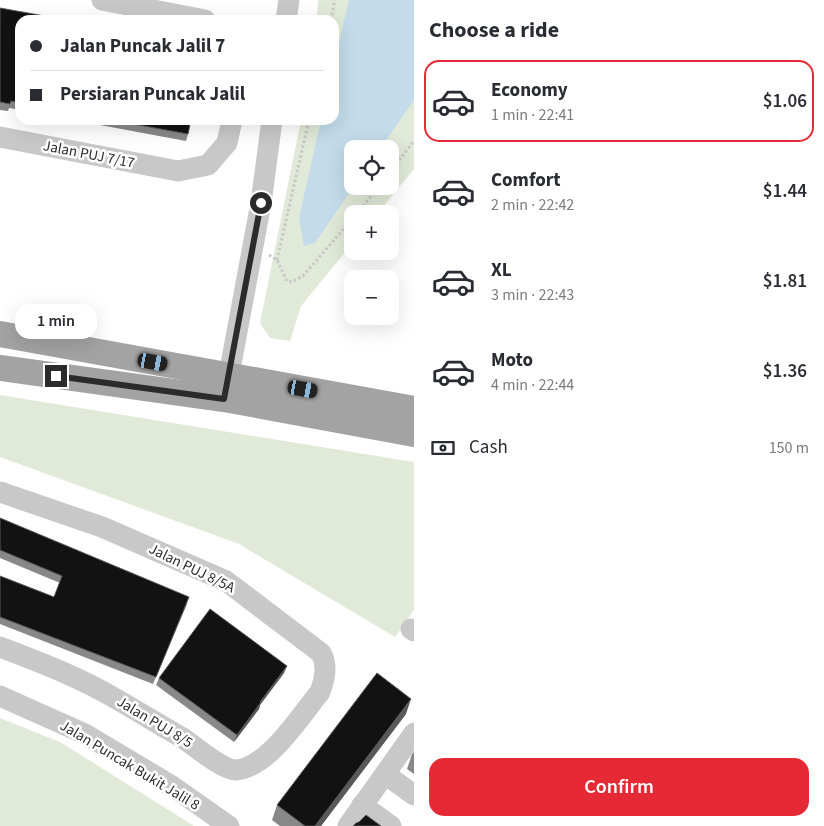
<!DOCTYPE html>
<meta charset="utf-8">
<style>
:root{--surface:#fff;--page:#f7f7f7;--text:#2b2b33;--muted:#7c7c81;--line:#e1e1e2;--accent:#e62a35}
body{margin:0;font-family:"Source Sans 3",sans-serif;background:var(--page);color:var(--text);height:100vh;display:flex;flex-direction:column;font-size:19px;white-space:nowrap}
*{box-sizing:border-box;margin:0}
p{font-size:16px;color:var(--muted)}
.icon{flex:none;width:28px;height:28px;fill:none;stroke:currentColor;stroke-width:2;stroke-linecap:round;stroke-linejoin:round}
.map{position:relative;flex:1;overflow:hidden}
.sheet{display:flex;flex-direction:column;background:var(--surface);width:410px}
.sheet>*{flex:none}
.hud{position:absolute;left:15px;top:15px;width:324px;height:110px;border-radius:15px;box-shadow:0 5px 20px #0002;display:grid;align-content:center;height:110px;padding:0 15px;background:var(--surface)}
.buttons{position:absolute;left:344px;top:140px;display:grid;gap:10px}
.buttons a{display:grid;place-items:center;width:55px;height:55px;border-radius:10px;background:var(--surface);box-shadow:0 5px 20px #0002;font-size:25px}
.end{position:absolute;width:22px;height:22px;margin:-11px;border:6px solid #2b2b2b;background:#fff;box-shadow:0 0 0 2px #fff}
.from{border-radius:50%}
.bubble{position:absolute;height:35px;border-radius:15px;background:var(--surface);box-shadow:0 5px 20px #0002;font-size:16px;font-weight:600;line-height:35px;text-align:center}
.car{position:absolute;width:15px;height:30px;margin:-15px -8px;border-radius:6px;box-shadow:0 0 4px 1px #0007;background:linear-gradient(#222 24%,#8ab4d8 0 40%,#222 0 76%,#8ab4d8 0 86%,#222 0)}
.hud b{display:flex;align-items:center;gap:18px;height:48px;font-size:19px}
.hud b+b{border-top:1px solid var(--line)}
.hud i{width:12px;height:12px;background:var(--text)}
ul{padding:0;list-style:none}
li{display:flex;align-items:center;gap:15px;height:82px;margin:0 10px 8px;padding:0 5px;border:2px solid transparent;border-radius:15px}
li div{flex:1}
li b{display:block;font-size:19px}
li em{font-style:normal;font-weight:600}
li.on{border-color:var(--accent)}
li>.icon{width:45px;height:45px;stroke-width:1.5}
h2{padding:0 15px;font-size:22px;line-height:60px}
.pay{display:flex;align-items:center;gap:12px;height:55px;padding:0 15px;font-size:19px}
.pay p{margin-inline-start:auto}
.cta{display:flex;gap:10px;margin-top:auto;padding:10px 15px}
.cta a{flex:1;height:58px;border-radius:15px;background:var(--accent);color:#fff;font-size:20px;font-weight:600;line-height:58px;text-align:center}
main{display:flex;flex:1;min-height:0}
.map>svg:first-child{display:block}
.green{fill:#e1ead8;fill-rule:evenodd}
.water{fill:#c3dbea}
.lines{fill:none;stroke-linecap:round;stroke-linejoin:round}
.path{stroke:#c8c8c8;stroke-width:3;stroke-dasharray:2.5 2.5;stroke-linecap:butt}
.minor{stroke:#c8c8c8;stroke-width:21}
.major{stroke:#a3a3a3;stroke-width:26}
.wall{fill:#888}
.shaded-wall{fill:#595959}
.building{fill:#121212;stroke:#595959}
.route{stroke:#2b2b2b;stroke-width:6}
.labels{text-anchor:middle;stroke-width:5;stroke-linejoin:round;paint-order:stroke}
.street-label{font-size:15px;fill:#2b2b2b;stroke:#fff}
</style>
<main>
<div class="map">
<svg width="414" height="826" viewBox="0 0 414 826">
<rect width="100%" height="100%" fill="#fff"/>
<g class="green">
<path d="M 318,0 L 414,0 L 414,169 L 377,214 L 352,214 L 352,244 L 301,306 L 290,341 L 270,338 L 260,323 L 301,120 L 334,120 L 334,20 L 317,20 ZM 352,149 L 390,149 L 390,186 L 352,186 Z"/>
<path d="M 0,395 L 414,462 L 414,610 L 395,637 L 239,544 L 0,457 Z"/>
<path d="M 0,718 L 60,742 L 194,826 L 0,826 Z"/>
</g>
<path class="water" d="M 349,0 L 414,0 L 414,100 L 380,149 L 352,149 L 352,186 L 354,186 L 315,243 L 304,246 L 299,218 L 321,120 L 334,120 L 334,66 Z"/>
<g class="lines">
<g class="path">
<path d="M 331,20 L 335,0"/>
<path d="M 390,172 L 414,141"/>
<path d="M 357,214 L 379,186"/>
<path d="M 269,255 L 277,260 L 287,281 L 292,282 L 304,275 L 352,219"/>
<path d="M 277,260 L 309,120"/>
</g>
<g class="minor">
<path d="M 102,0 L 205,20"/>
<path d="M 286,20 L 289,0"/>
<path d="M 0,137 L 178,171 L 208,165 L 227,143 L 232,120"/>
<path d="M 226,391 L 261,203 L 272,120"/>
<path d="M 0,492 L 102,527 L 226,581 L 321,653 C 328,665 325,679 320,692 C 301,715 268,768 236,770 C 222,770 194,745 181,737 C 160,725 139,712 118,700 C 81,678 40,662 0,647"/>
<path d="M 411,629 L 414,631"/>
<path d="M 0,696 L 85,734 L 172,786 L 229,826"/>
<path d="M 385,774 L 414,795"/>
<path d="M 362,805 L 391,826"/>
<path d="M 348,826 L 414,733"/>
</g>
<g class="major">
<path d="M 0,334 L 414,409"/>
<path d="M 0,368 L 224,399 L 414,434"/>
</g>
</g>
<g class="wall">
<path d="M 0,8 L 20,20 L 20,110 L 9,108 L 8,111 L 0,110 Z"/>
<path d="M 73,120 L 191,120 L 188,134 L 186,141 Z"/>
<path d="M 0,518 L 187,604 L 153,684 L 0,624 L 0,576 L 54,597 L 60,583 L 0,558 Z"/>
<path d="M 284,673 L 260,705 L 259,709 L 234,742 L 156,685 L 159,678 Z"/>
<path d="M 406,714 L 321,826 L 280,826 L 272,820 L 277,805 Z"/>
<path d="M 414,752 L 414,774 L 407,769 L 412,754 Z"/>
</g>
<g class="shaded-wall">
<path d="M 287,666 L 284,673 L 260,705 L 259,709 L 234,742 L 237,735 L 260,702 Z"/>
<path d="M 411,699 L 406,714 L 321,826 L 315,826 Z"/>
</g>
<g class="building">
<path d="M 0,8 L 67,20 L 20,20 L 20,103 L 11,101 L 10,104 L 0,102 Z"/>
<path d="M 111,120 L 191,120 L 188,134 Z"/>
<path d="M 0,518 L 189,597 L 156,677 L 0,617 L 0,576 L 54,597 L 62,576 L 0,550 Z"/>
<path d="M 210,609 L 287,666 L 260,702 L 261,702 L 237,735 L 159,678 Z"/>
<path d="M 377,673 L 411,699 L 315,826 L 305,826 L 277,805 Z"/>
<path d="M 366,815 L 381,826 L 353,826 L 356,823 L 359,822 Z"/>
</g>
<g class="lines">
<path class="route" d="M 56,376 L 224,399 L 261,203"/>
</g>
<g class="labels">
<g class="street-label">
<text transform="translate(89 154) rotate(11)" y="5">Jalan PUJ 7/17</text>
<text transform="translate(192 568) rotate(26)" y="5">Jalan PUJ 8/5A</text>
<text transform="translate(155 722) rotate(31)" y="5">Jalan PUJ 8/5</text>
<text transform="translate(130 765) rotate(31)" y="5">Jalan Puncak Bukit Jalil 8</text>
</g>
</g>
</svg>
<div class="buttons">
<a><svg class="icon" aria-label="locate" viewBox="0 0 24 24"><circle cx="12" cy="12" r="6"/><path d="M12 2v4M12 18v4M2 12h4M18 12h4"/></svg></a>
<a>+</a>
<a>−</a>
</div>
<i class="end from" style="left:261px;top:203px"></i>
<i class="end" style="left:56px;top:376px"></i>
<div class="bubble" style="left:15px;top:304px;width:82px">1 min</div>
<i class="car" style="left:153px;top:362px;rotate:100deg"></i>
<i class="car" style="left:303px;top:389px;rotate:100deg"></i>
<div class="hud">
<b><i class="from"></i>Jalan Puncak Jalil 7</b>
<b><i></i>Persiaran Puncak Jalil</b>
</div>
</div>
<section class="sheet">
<h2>Choose a ride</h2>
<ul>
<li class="on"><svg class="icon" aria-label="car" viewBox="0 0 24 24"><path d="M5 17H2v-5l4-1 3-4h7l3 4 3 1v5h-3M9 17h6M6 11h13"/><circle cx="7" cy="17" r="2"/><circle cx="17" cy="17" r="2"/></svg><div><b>Economy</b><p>1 min · 22:41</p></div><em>$1.06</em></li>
<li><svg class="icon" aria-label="car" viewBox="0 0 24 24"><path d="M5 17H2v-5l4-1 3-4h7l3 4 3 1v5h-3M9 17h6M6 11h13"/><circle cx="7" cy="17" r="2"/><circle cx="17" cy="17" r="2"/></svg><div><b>Comfort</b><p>2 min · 22:42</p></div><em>$1.44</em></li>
<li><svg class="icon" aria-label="car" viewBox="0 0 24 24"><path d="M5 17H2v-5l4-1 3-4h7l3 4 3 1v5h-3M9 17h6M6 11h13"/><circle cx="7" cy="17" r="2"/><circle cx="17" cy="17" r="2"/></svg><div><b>XL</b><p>3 min · 22:43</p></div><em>$1.81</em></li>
<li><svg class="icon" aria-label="car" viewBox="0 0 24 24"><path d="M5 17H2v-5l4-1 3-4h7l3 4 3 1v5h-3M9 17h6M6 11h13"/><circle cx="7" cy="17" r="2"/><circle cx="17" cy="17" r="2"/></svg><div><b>Moto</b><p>4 min · 22:44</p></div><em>$1.36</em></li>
</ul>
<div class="pay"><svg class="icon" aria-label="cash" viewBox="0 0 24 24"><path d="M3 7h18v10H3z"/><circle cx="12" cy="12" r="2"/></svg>Cash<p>150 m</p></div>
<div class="cta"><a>Confirm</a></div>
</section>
</main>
